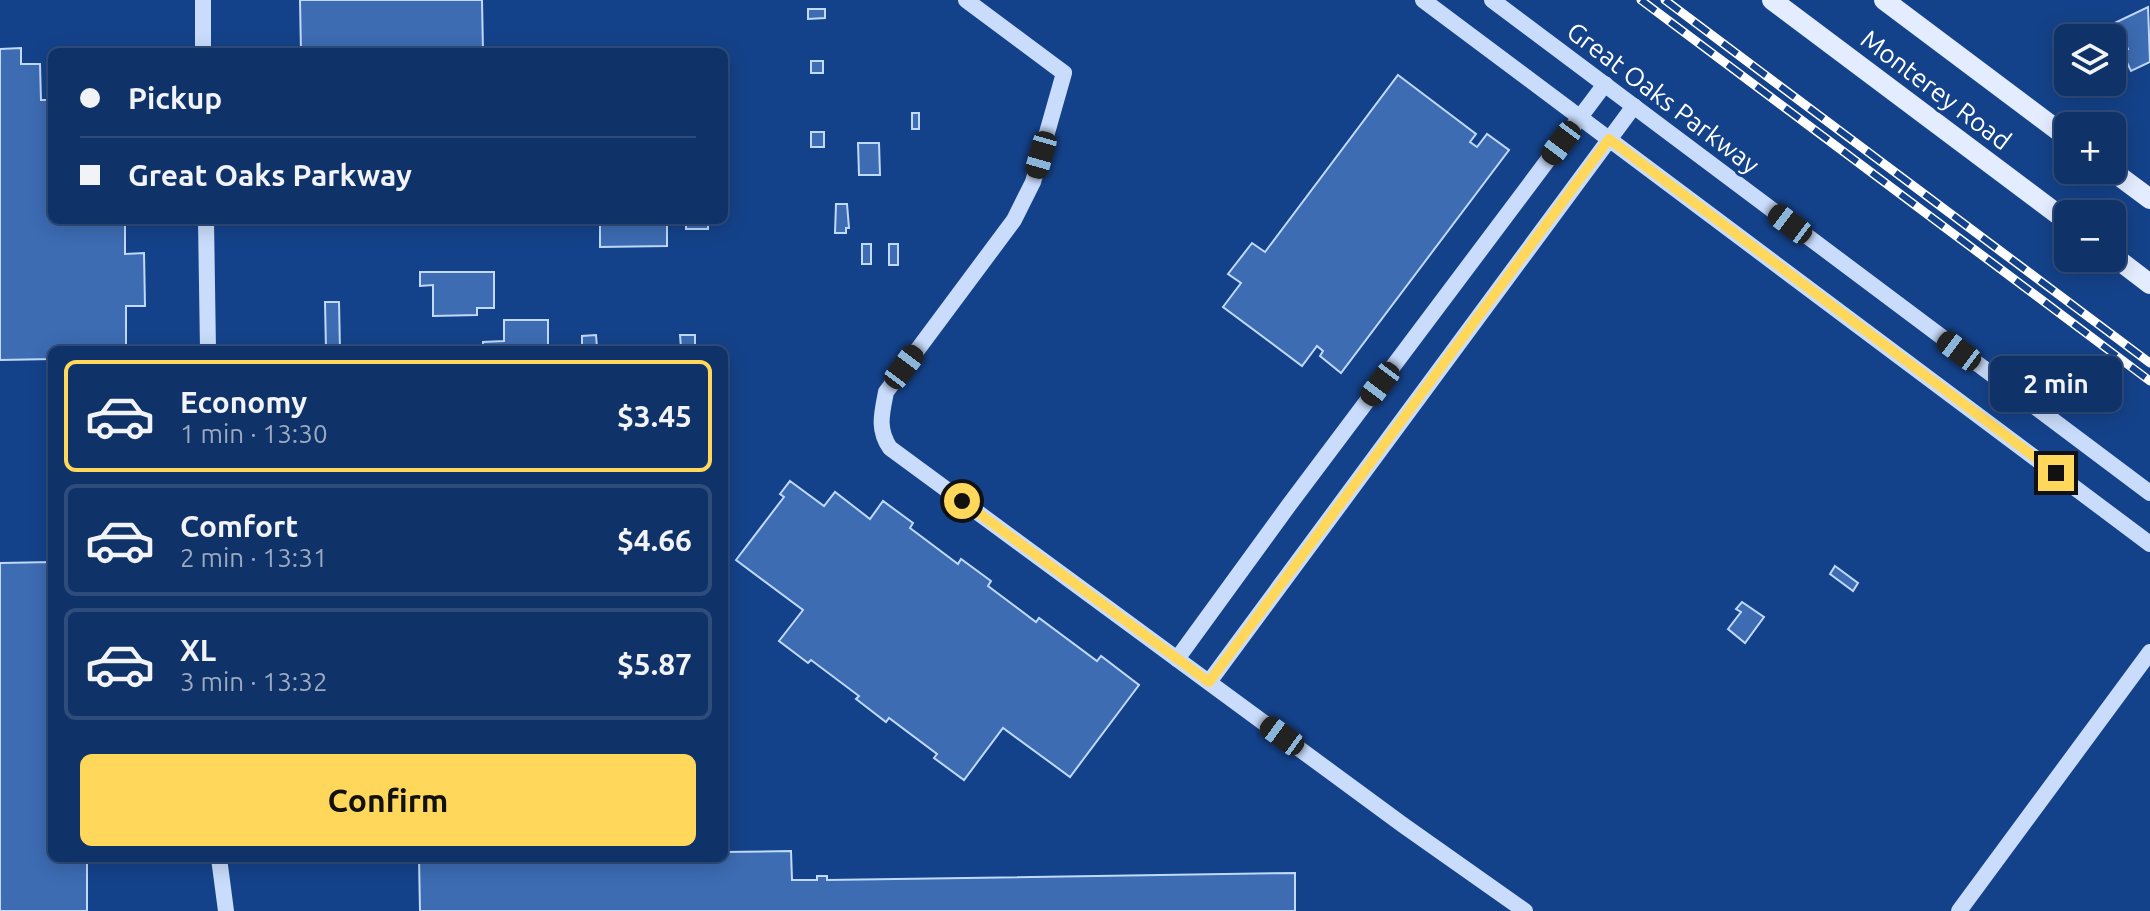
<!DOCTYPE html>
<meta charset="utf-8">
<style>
:root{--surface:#0f3268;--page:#183a6e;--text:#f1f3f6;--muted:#9baac0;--line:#2f4d7c;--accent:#ffd75a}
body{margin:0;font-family:Ubuntu,sans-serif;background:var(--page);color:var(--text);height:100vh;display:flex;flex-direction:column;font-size:30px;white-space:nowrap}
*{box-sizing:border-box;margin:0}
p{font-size:26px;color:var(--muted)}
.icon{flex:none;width:44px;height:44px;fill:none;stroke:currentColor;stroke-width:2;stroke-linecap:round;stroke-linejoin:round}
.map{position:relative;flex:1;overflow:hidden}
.details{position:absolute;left:48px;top:346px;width:680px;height:516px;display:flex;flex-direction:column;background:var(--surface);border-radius:12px;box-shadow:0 4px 20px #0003,0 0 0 2px var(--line)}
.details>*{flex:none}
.hud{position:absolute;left:48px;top:48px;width:680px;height:176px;border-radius:12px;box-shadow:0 4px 20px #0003,0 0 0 2px var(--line);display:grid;align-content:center;height:176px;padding:0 32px;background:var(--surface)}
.tools{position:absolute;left:2054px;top:24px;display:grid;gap:16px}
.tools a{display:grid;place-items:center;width:72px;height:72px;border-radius:12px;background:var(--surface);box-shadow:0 4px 20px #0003,0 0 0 2px var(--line);font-size:40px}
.end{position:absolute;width:36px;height:36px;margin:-18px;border:10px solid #ffd75a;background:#111;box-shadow:0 0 0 4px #111}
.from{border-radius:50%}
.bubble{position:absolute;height:56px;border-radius:12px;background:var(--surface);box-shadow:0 4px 20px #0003,0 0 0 2px var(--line);font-size:26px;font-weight:600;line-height:56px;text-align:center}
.car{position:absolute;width:24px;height:48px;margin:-24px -12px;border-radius:10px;box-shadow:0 0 6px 2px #0007;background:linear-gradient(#222 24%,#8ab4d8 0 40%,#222 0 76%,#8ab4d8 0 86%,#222 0)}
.hud b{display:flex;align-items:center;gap:28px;height:76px;font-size:30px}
.hud b+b{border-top:2px solid var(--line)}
.hud i{width:20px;height:20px;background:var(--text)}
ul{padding:14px 0 0;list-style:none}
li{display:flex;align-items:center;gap:24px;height:112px;margin:0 16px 12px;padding:0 16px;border:4px solid var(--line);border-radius:12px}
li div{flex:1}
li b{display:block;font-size:30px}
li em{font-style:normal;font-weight:600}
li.selected{border-color:var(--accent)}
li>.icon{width:72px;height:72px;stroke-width:1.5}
.action{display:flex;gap:16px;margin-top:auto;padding:16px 32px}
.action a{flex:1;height:92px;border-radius:12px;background:var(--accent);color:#111;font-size:32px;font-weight:600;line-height:92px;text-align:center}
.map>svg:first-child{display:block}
.building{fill:#3d6cb3;stroke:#c1d9fb;stroke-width:2}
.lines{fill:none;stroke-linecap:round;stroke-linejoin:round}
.secondary{stroke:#c9dcfb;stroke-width:16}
.primary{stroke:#e4edff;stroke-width:20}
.rail-casing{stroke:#fff;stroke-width:9}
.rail{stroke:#14428a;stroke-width:6;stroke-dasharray:18;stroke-linecap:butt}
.route{stroke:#ffd75a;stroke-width:10}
.labels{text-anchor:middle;stroke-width:6;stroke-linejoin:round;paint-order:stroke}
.street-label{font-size:26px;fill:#fff;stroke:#14428a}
</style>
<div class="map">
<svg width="2150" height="911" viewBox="0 0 2150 911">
<rect width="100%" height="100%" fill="#14428a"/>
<g class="building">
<path d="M 300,0 L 482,0 L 483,52 L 301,52 Z"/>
<path d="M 2148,7 L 2150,62 L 2131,71 L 2122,52 L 2128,49 L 2125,43 L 2112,50 L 2112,38 L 2106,38 L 2102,29 Z"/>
<path d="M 808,9 L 825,9 L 825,18 L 808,19 Z"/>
<path d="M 21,48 L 21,64 L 40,64 L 41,100 L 51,100 L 52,60 L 52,220 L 125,220 L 125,254 L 144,253 L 145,306 L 126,306 L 126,350 L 52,350 L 52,359 L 0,360 L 0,49 Z"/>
<rect x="811" y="61" width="12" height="12"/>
<path d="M 1398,75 L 1476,134 L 1470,142 L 1477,147 L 1487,134 L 1509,150 L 1341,373 L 1320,356 L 1323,351 L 1317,346 L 1302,366 L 1223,307 L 1241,283 L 1228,274 L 1252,243 L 1265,252 Z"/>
<rect x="912" y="113" width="7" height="16"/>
<rect x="811" y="132" width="13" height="15"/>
<path d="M 858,143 L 879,143 L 880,175 L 859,175 Z"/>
<path d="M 836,204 L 847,204 L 849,228 L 846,228 L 846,233 L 835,233 Z"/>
<path d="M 600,220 L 667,220 L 667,246 L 600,247 Z"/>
<rect x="686" y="220" width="22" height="9"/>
<rect x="862" y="244" width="9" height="20"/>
<rect x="889" y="244" width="9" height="21"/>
<path d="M 420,272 L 494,272 L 494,308 L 477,308 L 477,315 L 433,316 L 433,285 L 420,286 Z"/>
<path d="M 325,302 L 339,302 L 340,350 L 326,350 Z"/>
<path d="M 504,320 L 548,320 L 548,350 L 483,350 L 483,342 L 504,341 Z"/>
<path d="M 596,335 L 597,347 L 582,348 L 582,336 Z"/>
<path d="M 680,335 L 695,335 L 695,347 L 681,348 Z"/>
<path d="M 790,481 L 824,506 L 835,492 L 870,519 L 883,501 L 913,523 L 910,528 L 958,564 L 961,559 L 991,581 L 988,586 L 1036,622 L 1039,618 L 1097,661 L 1101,656 L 1139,685 L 1070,777 L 1003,728 L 964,780 L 934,758 L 937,754 L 889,718 L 886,722 L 856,699 L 859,696 L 811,660 L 808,663 L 779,641 L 803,610 L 736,560 L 784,497 L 780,494 Z"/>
<path d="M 52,562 L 52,858 L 87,858 L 87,911 L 0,911 L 0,563 Z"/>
<path d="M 1835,566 L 1858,583 L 1853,591 L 1830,574 Z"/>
<path d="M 1742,602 L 1764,617 L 1745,643 L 1728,629 L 1741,612 L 1736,609 Z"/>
<path d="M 791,851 L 792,880 L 817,880 L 817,876 L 827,876 L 827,880 L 1295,873 L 1295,911 L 420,911 L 419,858 L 724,858 L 724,852 Z"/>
</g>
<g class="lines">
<g class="secondary">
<path d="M 203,0 L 203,52"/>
<path d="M 966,0 L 1064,73 L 1033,182 L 1014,220 L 886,392 C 882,413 877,429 890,448 L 1403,825 L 1525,911"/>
<path d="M 1423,0 L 2150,544"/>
<path d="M 1492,0 L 2150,493"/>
<path d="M 206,220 L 208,350"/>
<path d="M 1177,659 L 1289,505 L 1605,84"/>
<path d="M 1209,682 L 1634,106"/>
<path d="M 219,858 L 226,911"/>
<path d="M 1959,911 L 2150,652"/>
</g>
<g class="primary">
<path d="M 1772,0 L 2068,222"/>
<path d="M 1884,0 L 2068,138"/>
<path d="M 2111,170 L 2150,199"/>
<path d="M 2112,255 L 2150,284"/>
</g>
<defs>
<g id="rail">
<path d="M 1641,0 L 2150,381"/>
<path d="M 1665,0 L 2150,363"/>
</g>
</defs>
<use href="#rail" class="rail-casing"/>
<use href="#rail" class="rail"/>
</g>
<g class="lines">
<path class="route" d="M 962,501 L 1209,682 L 1609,139 L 2056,473"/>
</g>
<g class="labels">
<g class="street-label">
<text transform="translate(1936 90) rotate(37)" y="9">Monterey Road</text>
<text transform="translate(1663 98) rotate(37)" y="9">Great Oaks Parkway</text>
</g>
</g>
</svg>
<div class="tools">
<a><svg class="icon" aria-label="layers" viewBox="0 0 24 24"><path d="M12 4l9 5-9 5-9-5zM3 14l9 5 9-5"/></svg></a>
<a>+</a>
<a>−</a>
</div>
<i class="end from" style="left:962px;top:501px"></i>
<i class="end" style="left:2056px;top:473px"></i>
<div class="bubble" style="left:1990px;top:356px;width:132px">2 min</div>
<i class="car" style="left:1561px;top:143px;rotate:217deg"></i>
<i class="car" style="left:1041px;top:155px;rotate:196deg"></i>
<i class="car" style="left:1790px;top:224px;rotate:307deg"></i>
<i class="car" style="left:1959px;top:351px;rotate:307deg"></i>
<i class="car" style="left:904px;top:367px;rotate:37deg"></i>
<i class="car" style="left:1380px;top:384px;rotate:217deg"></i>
<i class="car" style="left:1282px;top:736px;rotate:306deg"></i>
<div class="hud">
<b><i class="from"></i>Pickup</b>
<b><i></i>Great Oaks Parkway</b>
</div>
<section class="details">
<ul>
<li class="selected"><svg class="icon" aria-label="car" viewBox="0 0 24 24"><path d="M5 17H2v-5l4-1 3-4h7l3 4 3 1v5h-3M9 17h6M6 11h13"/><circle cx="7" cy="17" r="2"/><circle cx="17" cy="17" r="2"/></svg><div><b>Economy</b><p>1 min · 13:30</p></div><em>$3.45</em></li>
<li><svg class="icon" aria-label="car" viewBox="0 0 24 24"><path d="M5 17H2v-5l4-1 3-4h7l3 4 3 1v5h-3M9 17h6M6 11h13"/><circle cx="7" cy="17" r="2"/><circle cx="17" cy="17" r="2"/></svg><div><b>Comfort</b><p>2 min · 13:31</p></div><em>$4.66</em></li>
<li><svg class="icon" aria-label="car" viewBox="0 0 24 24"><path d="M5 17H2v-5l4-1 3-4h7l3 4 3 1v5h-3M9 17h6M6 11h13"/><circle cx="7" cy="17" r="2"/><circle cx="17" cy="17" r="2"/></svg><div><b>XL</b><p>3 min · 13:32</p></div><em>$5.87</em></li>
</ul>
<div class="action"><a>Confirm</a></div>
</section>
</div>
